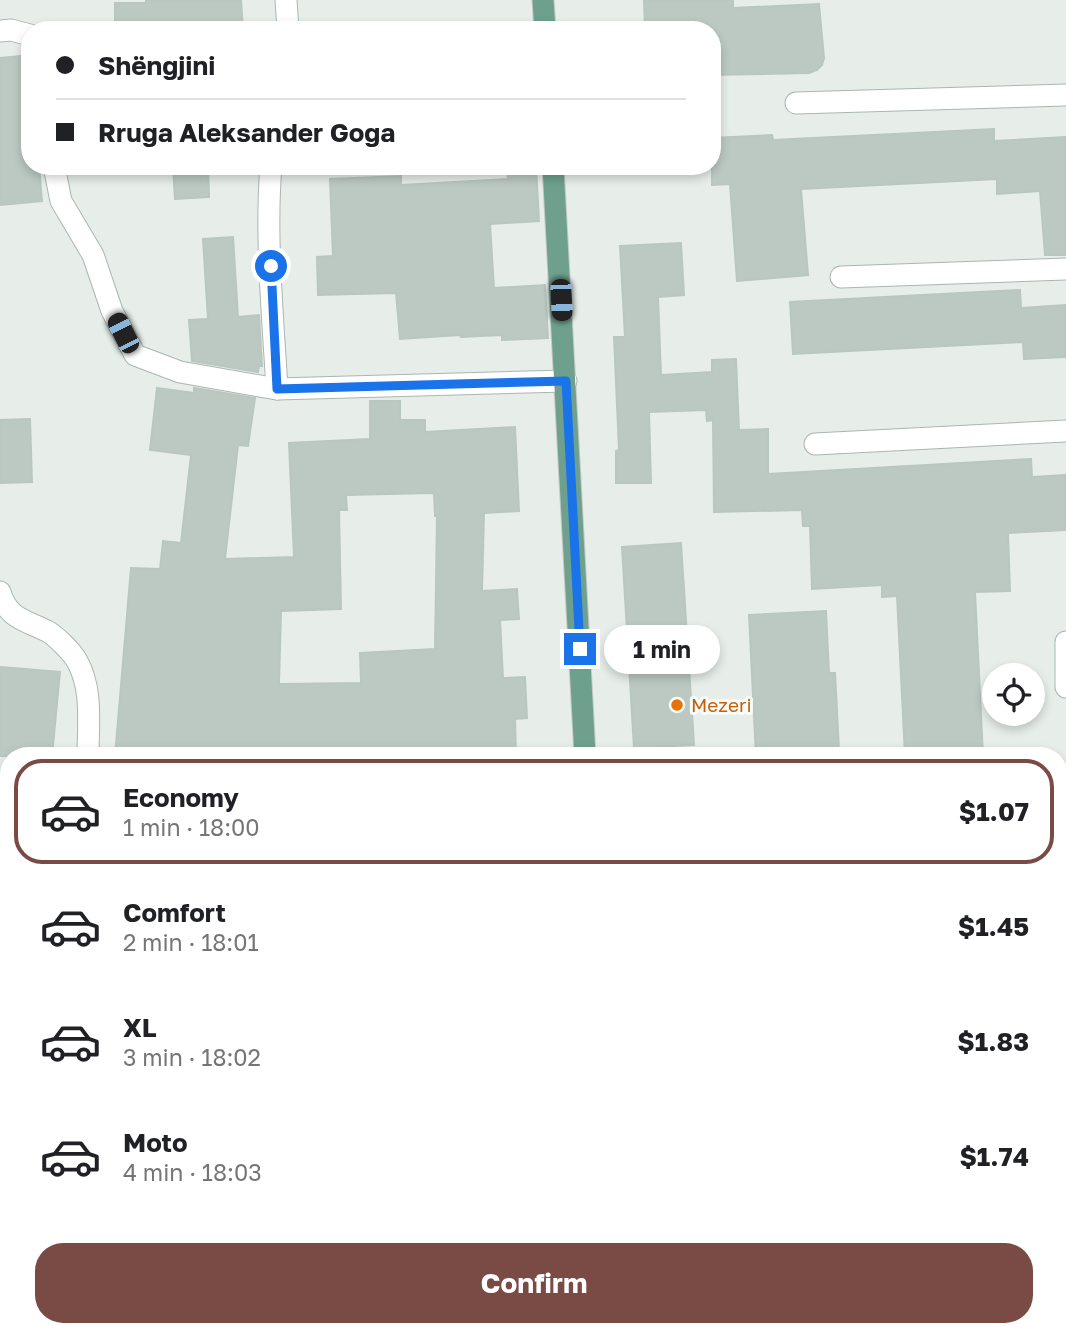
<!DOCTYPE html>
<meta charset="utf-8">
<style>
:root{--surface:#fff;--page:#f2f2f2;--text:#202124;--muted:#757577;--line:#e0e0e0;--accent:#7a4a44}
body{margin:0;font-family:"Golos Text",sans-serif;background:var(--page);color:var(--text);height:100vh;display:flex;flex-direction:column;font-size:26px;white-space:nowrap}
*{box-sizing:border-box;margin:0}
p{font-size:23px;color:var(--muted)}
.icon{flex:none;width:38px;height:38px;fill:none;stroke:currentColor;stroke-width:2;stroke-linecap:round;stroke-linejoin:round}
.map{position:relative;flex:1;overflow:hidden}
.side{position:absolute;left:0px;top:747px;width:1068px;height:590px;display:flex;flex-direction:column;background:var(--surface);border-radius:28px 28px 0 0;box-shadow:0 4px 10px #0003}
.side>*{flex:none}
.top-card{position:absolute;left:21px;top:21px;width:700px;height:154px;border-radius:28px;box-shadow:0 4px 10px #0003;display:grid;align-content:center;height:154px;padding:0 35px;background:var(--surface)}
.tools{position:absolute;left:982px;top:663px;display:grid;gap:14px}
.tools a{display:grid;place-items:center;width:63px;height:63px;border-radius:50%;background:var(--surface);box-shadow:0 4px 10px #0003;font-size:35px}
.end{position:absolute;width:32px;height:32px;margin:-16px;border:9px solid #1a73e8;background:#fff;box-shadow:0 0 0 4px #fff}
.from{border-radius:50%}
.bubble{position:absolute;height:49px;border-radius:24px;background:var(--surface);box-shadow:0 4px 10px #0003;font-size:23px;font-weight:700;line-height:49px;text-align:center}
.car{position:absolute;width:21px;height:42px;margin:-21px -10px;border-radius:9px;box-shadow:0 0 5px 2px #0007;background:linear-gradient(#222 24%,#8ab4d8 0 40%,#222 0 76%,#8ab4d8 0 86%,#222 0)}
.top-card b{display:flex;align-items:center;gap:24px;height:66px;font-size:26px}
.top-card b+b{border-top:2px solid var(--line)}
.top-card i{width:18px;height:18px;background:var(--text)}
ul{padding:12px 0 0;list-style:none}
li{display:flex;align-items:center;gap:21px;height:105px;margin:0 14px 10px;padding:0 21px;border:4px solid transparent;border-radius:28px}
li div{flex:1}
li b{display:block;font-size:26px}
li em{font-style:normal;font-weight:700}
li.on{border-color:var(--accent)}
li>.icon{width:63px;height:63px;stroke-width:1.5}
.button{display:flex;gap:14px;margin-top:auto;padding:14px 35px}
.button a{flex:1;height:80px;border-radius:28px;background:var(--accent);color:#fff;font-size:28px;font-weight:700;line-height:80px;text-align:center}
.map>svg:first-child{display:block}
.building{fill:#bcc9c3;stroke:#b9c7c0;stroke-width:2;fill-rule:evenodd}
.lines{fill:none;stroke-linecap:round;stroke-linejoin:round}
.street-casing{stroke:#aab6b0;stroke-width:23}
.secondary-casing{stroke:#a6b9b0;stroke-width:23}
.primary-casing{stroke:#c3c9c7;stroke-width:23}
.street{stroke:#fff;stroke-width:21}
.secondary{stroke:#fff;stroke-width:21}
.primary{stroke:#6fa08e;stroke-width:21}
.route{stroke:#1a73e8;stroke-width:9}
.food-dot{fill:#e8710a;stroke:#f7fbf9;stroke-width:2.5}
.labels{text-anchor:middle;stroke-width:6;stroke-linejoin:round;paint-order:stroke}
.food-label{font-size:19px;fill:#c56008;stroke:#f7fbf9;text-anchor:start}
</style>
<div class="map">
<svg width="1066" height="1336" viewBox="0 0 1066 1336">
<rect width="100%" height="100%" fill="#e7eeea"/>
<g class="building">
<path d="M 146,0 L 241,0 L 243,30 L 115,30 L 115,3 L 146,3 Z"/>
<path d="M 644,0 L 733,0 L 733,8 L 819,4 L 824,58 L 822,65 L 817,70 L 809,73 L 712,75 L 712,30 L 645,30 Z"/>
<path d="M 30,55 L 30,166 L 39,166 L 42,201 L 0,205 L 0,58 Z"/>
<path d="M 994,129 L 994,141 L 1066,137 L 1066,255 L 1045,255 L 1040,191 L 997,194 L 997,179 L 801,189 L 808,275 L 737,281 L 730,184 L 712,185 L 712,138 L 772,135 L 773,140 Z"/>
<path d="M 173,166 L 208,166 L 209,197 L 175,199 Z"/>
<path d="M 507,166 L 536,166 L 539,221 L 490,224 L 494,288 L 545,285 L 548,338 L 502,340 L 502,335 L 461,337 L 460,335 L 400,339 L 396,293 L 318,295 L 317,257 L 333,256 L 330,179 L 401,176 L 401,185 L 508,179 Z"/>
<path d="M 233,237 L 238,317 L 259,315 L 262,366 L 259,366 L 258,372 L 192,361 L 189,320 L 208,319 L 203,239 Z"/>
<path d="M 681,243 L 684,295 L 658,297 L 661,375 L 712,372 L 712,360 L 736,359 L 739,430 L 768,429 L 768,474 L 1031,459 L 1032,477 L 1066,475 L 1066,530 L 1008,533 L 1010,591 L 975,592 L 983,756 L 905,756 L 897,596 L 882,597 L 882,585 L 812,589 L 810,526 L 803,526 L 802,510 L 714,512 L 713,420 L 707,421 L 706,410 L 649,412 L 651,483 L 616,483 L 616,451 L 619,450 L 614,337 L 625,337 L 620,246 Z"/>
<path d="M 1020,290 L 1021,308 L 1066,305 L 1066,357 L 1024,359 L 1023,342 L 793,354 L 790,302 Z"/>
<path d="M 157,388 L 194,393 L 194,388 L 255,398 L 248,446 L 238,445 L 225,559 L 294,557 L 289,443 L 370,439 L 370,401 L 400,401 L 400,420 L 425,420 L 425,432 L 515,427 L 519,511 L 484,513 L 482,591 L 517,589 L 519,619 L 500,620 L 503,678 L 525,677 L 527,718 L 515,719 L 516,756 L 115,756 L 131,568 L 160,569 L 163,541 L 181,543 L 191,455 L 150,450 ZM 434,493 L 435,516 L 437,516 L 435,649 L 360,653 L 361,683 L 279,684 L 281,611 L 341,609 L 339,510 L 347,510 L 346,495 Z"/>
<path d="M 30,419 L 32,482 L 0,483 L 0,420 Z"/>
<path d="M 681,543 L 694,745 L 634,748 L 622,547 Z"/>
<path d="M 826,611 L 829,673 L 835,673 L 839,750 L 832,750 L 832,756 L 756,756 L 749,615 Z"/>
<path d="M 0,667 L 60,672 L 52,756 L 0,756 Z"/>
</g>
<g class="lines">
<defs>
<g id="street">
<path d="M 286,0 L 288,30"/>
<path d="M 0,31 L 11,30 L 30,35"/>
<path d="M 796,103 L 1066,95"/>
<path d="M 54,166 L 61,201 L 93,255 L 112,311 L 135,355 L 180,372 L 277,389 L 566,381"/>
<path d="M 271,166 C 265,236 273,318 277,389"/>
<path d="M 841,277 L 1066,269"/>
<path d="M 815,444 L 1066,431"/>
<path d="M 0,592 C 8,619 25,620 47,631 C 56,636 72,652 77,661 C 93,689 88,725 88,756"/>
<path d="M 1059,1058 L 1066,1057"/>
<path d="M 935,1328 L 935,1336"/>
<path d="M 48,1336 L 49,1328"/>
</g>
<path id="secondary" d="M 1066,642 L 1066,687"/>
<g id="primary">
<path d="M 543,0 L 545,30"/>
<path d="M 553,166 L 585,756"/>
<path d="M 610,1328 L 610,1336"/>
</g>
</defs>
<use href="#street" class="street-casing"/>
<use href="#secondary" class="secondary-casing"/>
<use href="#primary" class="primary-casing"/>
<use href="#street" class="street"/>
<use href="#secondary" class="secondary"/>
<use href="#primary" class="primary"/>
</g>
<g class="lines">
<path class="route" d="M 271,266 L 277,389 L 566,381 L 580,649"/>
</g>
<circle class="food-dot" cx="677" cy="705" r="7"/>
<g class="labels">
<g class="food-label">
<text x="691" y="712">Mezeri</text>
</g>
</g>
</svg>
<div class="tools">
<a><svg class="icon" aria-label="locate" viewBox="0 0 24 24"><circle cx="12" cy="12" r="6"/><path d="M12 2v4M12 18v4M2 12h4M18 12h4"/></svg></a>
</div>
<i class="end from" style="left:271px;top:266px"></i>
<i class="end" style="left:580px;top:649px"></i>
<div class="bubble" style="left:604px;top:625px;width:116px">1 min</div>
<i class="car" style="left:561px;top:300px;rotate:177deg"></i>
<i class="car" style="left:123px;top:333px;rotate:333deg"></i>
<div class="top-card">
<b><i class="from"></i>Shëngjini</b>
<b><i></i>Rruga Aleksander Goga</b>
</div>
<section class="side">
<ul>
<li class="on"><svg class="icon" aria-label="car" viewBox="0 0 24 24"><path d="M5 17H2v-5l4-1 3-4h7l3 4 3 1v5h-3M9 17h6M6 11h13"/><circle cx="7" cy="17" r="2"/><circle cx="17" cy="17" r="2"/></svg><div><b>Economy</b><p>1 min · 18:00</p></div><em>$1.07</em></li>
<li><svg class="icon" aria-label="car" viewBox="0 0 24 24"><path d="M5 17H2v-5l4-1 3-4h7l3 4 3 1v5h-3M9 17h6M6 11h13"/><circle cx="7" cy="17" r="2"/><circle cx="17" cy="17" r="2"/></svg><div><b>Comfort</b><p>2 min · 18:01</p></div><em>$1.45</em></li>
<li><svg class="icon" aria-label="car" viewBox="0 0 24 24"><path d="M5 17H2v-5l4-1 3-4h7l3 4 3 1v5h-3M9 17h6M6 11h13"/><circle cx="7" cy="17" r="2"/><circle cx="17" cy="17" r="2"/></svg><div><b>XL</b><p>3 min · 18:02</p></div><em>$1.83</em></li>
<li><svg class="icon" aria-label="car" viewBox="0 0 24 24"><path d="M5 17H2v-5l4-1 3-4h7l3 4 3 1v5h-3M9 17h6M6 11h13"/><circle cx="7" cy="17" r="2"/><circle cx="17" cy="17" r="2"/></svg><div><b>Moto</b><p>4 min · 18:03</p></div><em>$1.74</em></li>
</ul>
<div class="button"><a>Confirm</a></div>
</section>
</div>
